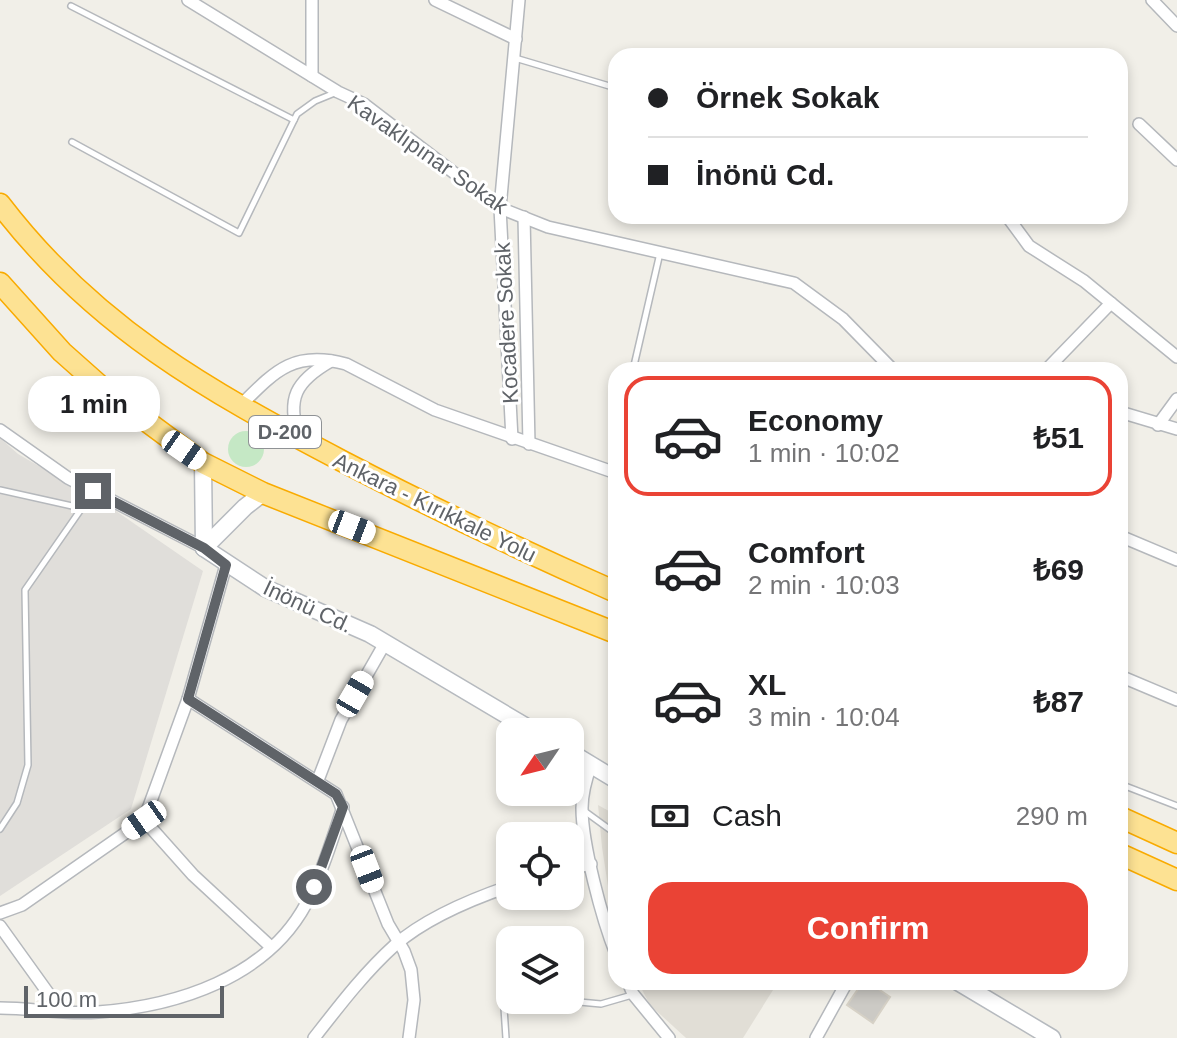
<!DOCTYPE html>
<meta charset="utf-8">
<style>
:root{--surface:#fff;--page:#f2f2f2;--text:#202124;--muted:#757577;--line:#e0e0e0;--accent:#ea4335}
body{margin:0;font-family:Arial,sans-serif;background:var(--page);color:var(--text);height:100vh;display:flex;flex-direction:column;font-size:30px;white-space:nowrap}
*{box-sizing:border-box;margin:0}
p{font-size:26px;color:var(--muted)}
.icon{flex:none;width:44px;height:44px;fill:none;stroke:currentColor;stroke-width:2;stroke-linecap:round;stroke-linejoin:round}
.map{position:relative;flex:1;overflow:hidden}
.drawer{position:absolute;left:608px;top:362px;width:520px;height:628px;display:flex;flex-direction:column;background:var(--surface);border-radius:24px;box-shadow:0 4px 12px #0003}
.drawer>*{flex:none}
.banner{position:absolute;left:608px;top:48px;width:520px;height:176px;border-radius:24px;box-shadow:0 4px 12px #0003;display:grid;align-content:center;height:176px;padding:0 40px;background:var(--surface)}
.needle{width:52px;rotate:235deg}
.buttons{position:absolute;left:496px;top:718px;display:grid;gap:16px}
.buttons a{display:grid;place-items:center;width:88px;height:88px;border-radius:16px;background:var(--surface);box-shadow:0 4px 12px #0003;font-size:40px}
.scale{position:absolute;left:24px;bottom:20px;width:200px;box-sizing:border-box;padding-left:8px;border:4px solid #5f6368;border-top:0;font-size:22px;line-height:28px;white-space:nowrap;color:#5f6368;-webkit-text-stroke:6px #fff;paint-order:stroke}
.end{position:absolute;width:36px;height:36px;margin:-18px;border:10px solid #5f6368;background:#fff;box-shadow:0 0 0 4px #fff}
.from{border-radius:50%}
.bubble{position:absolute;height:56px;border-radius:24px;background:var(--surface);box-shadow:0 4px 12px #0003;font-size:26px;font-weight:700;line-height:56px;text-align:center}
.car{position:absolute;width:24px;height:48px;margin:-24px -12px;border-radius:10px;box-shadow:0 0 6px 2px #0007;background:linear-gradient(#fff 24%,#345 0 40%,#fff 0 76%,#345 0 86%,#fff 0)}
.banner b{display:flex;align-items:center;gap:28px;height:76px;font-size:30px}
.banner b+b{border-top:2px solid var(--line)}
.banner i{width:20px;height:20px;background:var(--text)}
ul{padding:14px 0 0;list-style:none}
li{display:flex;align-items:center;gap:24px;height:120px;margin:0 16px 12px;padding:0 24px;border:4px solid transparent;border-radius:24px}
li div{flex:1}
li b{display:block;font-size:30px}
li em{font-style:normal;font-weight:700}
li.active{border-color:var(--accent)}
li>.icon{width:72px;height:72px;stroke-width:1.5}
.pay{display:flex;align-items:center;gap:20px;height:88px;padding:0 40px;font-size:30px}
.pay p{margin-inline-start:auto}
.cta{display:flex;gap:16px;margin-top:auto;padding:16px 40px}
.cta a{flex:1;height:92px;border-radius:24px;background:var(--accent);color:#fff;font-size:32px;font-weight:700;line-height:92px;text-align:center}
.map>svg:first-child{display:block}
.industrial{fill:#e0deda}
.education{fill:#e1ded6}
.green{fill:#c5e8c5}
.building{fill:#cccac5;stroke:#d6d1c6;stroke-width:2}
.lines{fill:none;stroke-linecap:round;stroke-linejoin:round}
.lane-casing{stroke:#b5b8bc;stroke-width:8}
.street-casing{stroke:#b5b8bc;stroke-width:14}
.secondary-casing{stroke:#b6babf;stroke-width:19}
.highway-casing{stroke:#f9ab00;stroke-width:23}
.lane{stroke:#fff;stroke-width:5}
.street{stroke:#fff;stroke-width:11}
.secondary{stroke:#fff;stroke-width:16}
.highway{stroke:#fde293;stroke-width:20}
.route{stroke:#5f6368;stroke-width:10}
.labels{text-anchor:middle;stroke-width:6;stroke-linejoin:round;paint-order:stroke}
.shield{fill:#fff;stroke:#8f9295;stroke-width:2}
.shield-label{font-size:20px;font-weight:bold;fill:#5f6368}
.street-label{font-size:22px;fill:#5f6368;stroke:#fff}
</style>
<div class="map">
<svg width="1177" height="1038" viewBox="0 0 1177 1038">
<rect width="100%" height="100%" fill="#f1efe8"/>
<path class="industrial" d="M 0,438 L 18,454 L 113,509 L 203,571 L 131,809 L 0,896 Z"/>
<g class="education">
<path d="M 598,805 L 616,815 L 616,939 L 602,847 Z"/>
<path d="M 638,982 L 778,982 L 743,1038 L 686,1038 L 650,1005 Z"/>
</g>
<circle class="green" cx="246" cy="449" r="18"/>
<path class="building" d="M 863,982 L 868,982 L 890,997 L 873,1023 L 847,1005 Z"/>
<g class="lines">
<defs>
<g id="lane">
<path d="M 71,6 L 294,120"/>
<path d="M 515,58 L 616,88"/>
<path d="M 72,142 L 239,233 L 297,114 L 315,101 L 337,92"/>
<path d="M 633,370 L 660,253"/>
<path d="M 0,490 L 81,508"/>
<path d="M 1120,784 L 1177,806"/>
<path d="M 583,810 L 616,834"/>
<path d="M 0,829 L 17,803 L 28,765 L 25,590 L 93,492"/>
<path d="M 558,1000 L 601,1004 L 632,995"/>
<path d="M 506,1038 L 504,1008 L 510,1000"/>
</g>
<g id="street">
<path d="M 188,0 L 338,92 L 364,104 L 500,208 L 548,227 L 794,283 L 843,319 L 893,370"/>
<path d="M 435,0 L 516,39"/>
<path d="M 1152,0 L 1177,26"/>
<path d="M 312,76 L 312,0"/>
<path d="M 1139,124 L 1177,160"/>
<path d="M 1007,216 L 1029,246 L 1084,281 L 1177,357"/>
<path d="M 524,217 L 529,444"/>
<path d="M 1046,370 L 1111,303"/>
<path d="M 239,407 C 275,371 293,350 346,364 L 435,410 L 616,473"/>
<path d="M 1120,412 L 1177,429"/>
<path d="M 1158,425 L 1177,399"/>
<path d="M 0,430 L 68,478 L 204,548"/>
<path d="M 299,438 C 286,398 296,381 331,361"/>
<path d="M 512,439 L 500,208 L 519,0"/>
<path d="M 1120,536 L 1177,560"/>
<path d="M 1120,676 L 1177,700"/>
<path d="M 188,699 L 336,794 L 388,924 L 404,951 L 411,970 L 414,1000 L 409,1038"/>
<path d="M 591,765 C 586,779 582,792 582,808 C 582,844 602,919 616,954"/>
<path d="M 318,780 L 341,720 L 385,643"/>
<path d="M 144,820 L 193,875 L 271,947"/>
<path d="M 570,869 L 591,864"/>
<path d="M 0,913 L 22,905 L 144,820 L 188,699 L 226,565"/>
<path d="M 0,926 L 61,1011"/>
<path d="M 628,982 L 633,994 L 669,1038"/>
<path d="M 0,1008 C 32,1008 66,1015 98,1012 C 177,1006 266,978 306,904 C 322,873 332,840 343,807"/>
<path d="M 314,1038 C 339,1006 364,973 395,945 C 426,918 472,899 510,886"/>
<path d="M 816,1038 L 847,982"/>
</g>
<g id="secondary">
<path d="M 203,463 L 204,548"/>
<path d="M 204,548 L 265,588 L 370,634 L 535,732"/>
<path d="M 204,548 L 245,507 L 263,493"/>
<path d="M 570,752 L 616,780"/>
<path d="M 958,982 L 1052,1038"/>
</g>
<g id="highway">
<path d="M 0,204 C 94,327 208,391 342,461 C 432,508 523,551 616,592"/>
<path d="M 0,283 L 62,352 L 107,392 L 203,463 L 263,493 L 616,633"/>
<path d="M 1120,817 L 1177,843"/>
<path d="M 1120,854 L 1177,880"/>
</g>
</defs>
<use href="#lane" class="lane-casing"/>
<use href="#street" class="street-casing"/>
<use href="#secondary" class="secondary-casing"/>
<use href="#highway" class="highway-casing"/>
<use href="#lane" class="lane"/>
<use href="#street" class="street"/>
<use href="#secondary" class="secondary"/>
<use href="#highway" class="highway"/>
</g>
<g class="lines">
<path class="route" d="M 93,491 L 204,548 L 226,565 L 188,699 L 336,794 L 343,807 L 314,887"/>
</g>
<g class="labels">
<rect class="shield" x="249" y="416" width="72" height="32" rx="6"/>
<g class="shield-label">
<text x="285" y="439">D-200</text>
</g>
<g class="street-label">
<text transform="translate(428 154) rotate(35)" y="8">Kavaklıpınar Sokak</text>
<text transform="translate(506 323) rotate(-93)" y="8">Kocadere Sokak</text>
<text transform="translate(435 507) rotate(26)" y="8">Ankara - Kırıkkale Yolu</text>
<text transform="translate(308 606) rotate(25)" y="8">İnönü Cd.</text>
</g>
</g>
</svg>
<div class="buttons">
<a><svg class="needle" viewBox="-14 -14 28 28"><path d="M0-13l5 13h-10z" fill="#e53935"/><path d="M0 13l5-13h-10z" fill="#757577"/></svg></a>
<a><svg class="icon" aria-label="locate" viewBox="0 0 24 24"><circle cx="12" cy="12" r="6"/><path d="M12 2v4M12 18v4M2 12h4M18 12h4"/></svg></a>
<a><svg class="icon" aria-label="layers" viewBox="0 0 24 24"><path d="M12 4l9 5-9 5-9-5zM3 14l9 5 9-5"/></svg></a>
</div>
<div class="scale">100 m</div>
<i class="end from" style="left:314px;top:887px"></i>
<i class="end" style="left:93px;top:491px"></i>
<div class="bubble" style="left:28px;top:376px;width:132px">1 min</div>
<i class="car" style="left:184px;top:450px;rotate:125deg"></i>
<i class="car" style="left:352px;top:527px;rotate:111deg"></i>
<i class="car" style="left:355px;top:694px;rotate:30deg"></i>
<i class="car" style="left:144px;top:820px;rotate:235deg"></i>
<i class="car" style="left:367px;top:869px;rotate:159deg"></i>
<div class="banner">
<b><i class="from"></i>Örnek Sokak</b>
<b><i></i>İnönü Cd.</b>
</div>
<section class="drawer">
<ul>
<li class="active"><svg class="icon" aria-label="car" viewBox="0 0 24 24"><path d="M5 17H2v-5l4-1 3-4h7l3 4 3 1v5h-3M9 17h6M6 11h13"/><circle cx="7" cy="17" r="2"/><circle cx="17" cy="17" r="2"/></svg><div><b>Economy</b><p>1 min · 10:02</p></div><em>₺51</em></li>
<li><svg class="icon" aria-label="car" viewBox="0 0 24 24"><path d="M5 17H2v-5l4-1 3-4h7l3 4 3 1v5h-3M9 17h6M6 11h13"/><circle cx="7" cy="17" r="2"/><circle cx="17" cy="17" r="2"/></svg><div><b>Comfort</b><p>2 min · 10:03</p></div><em>₺69</em></li>
<li><svg class="icon" aria-label="car" viewBox="0 0 24 24"><path d="M5 17H2v-5l4-1 3-4h7l3 4 3 1v5h-3M9 17h6M6 11h13"/><circle cx="7" cy="17" r="2"/><circle cx="17" cy="17" r="2"/></svg><div><b>XL</b><p>3 min · 10:04</p></div><em>₺87</em></li>
</ul>
<div class="pay"><svg class="icon" aria-label="cash" viewBox="0 0 24 24"><path d="M3 7h18v10H3z"/><circle cx="12" cy="12" r="2"/></svg>Cash<p>290 m</p></div>
<div class="cta"><a>Confirm</a></div>
</section>
</div>
